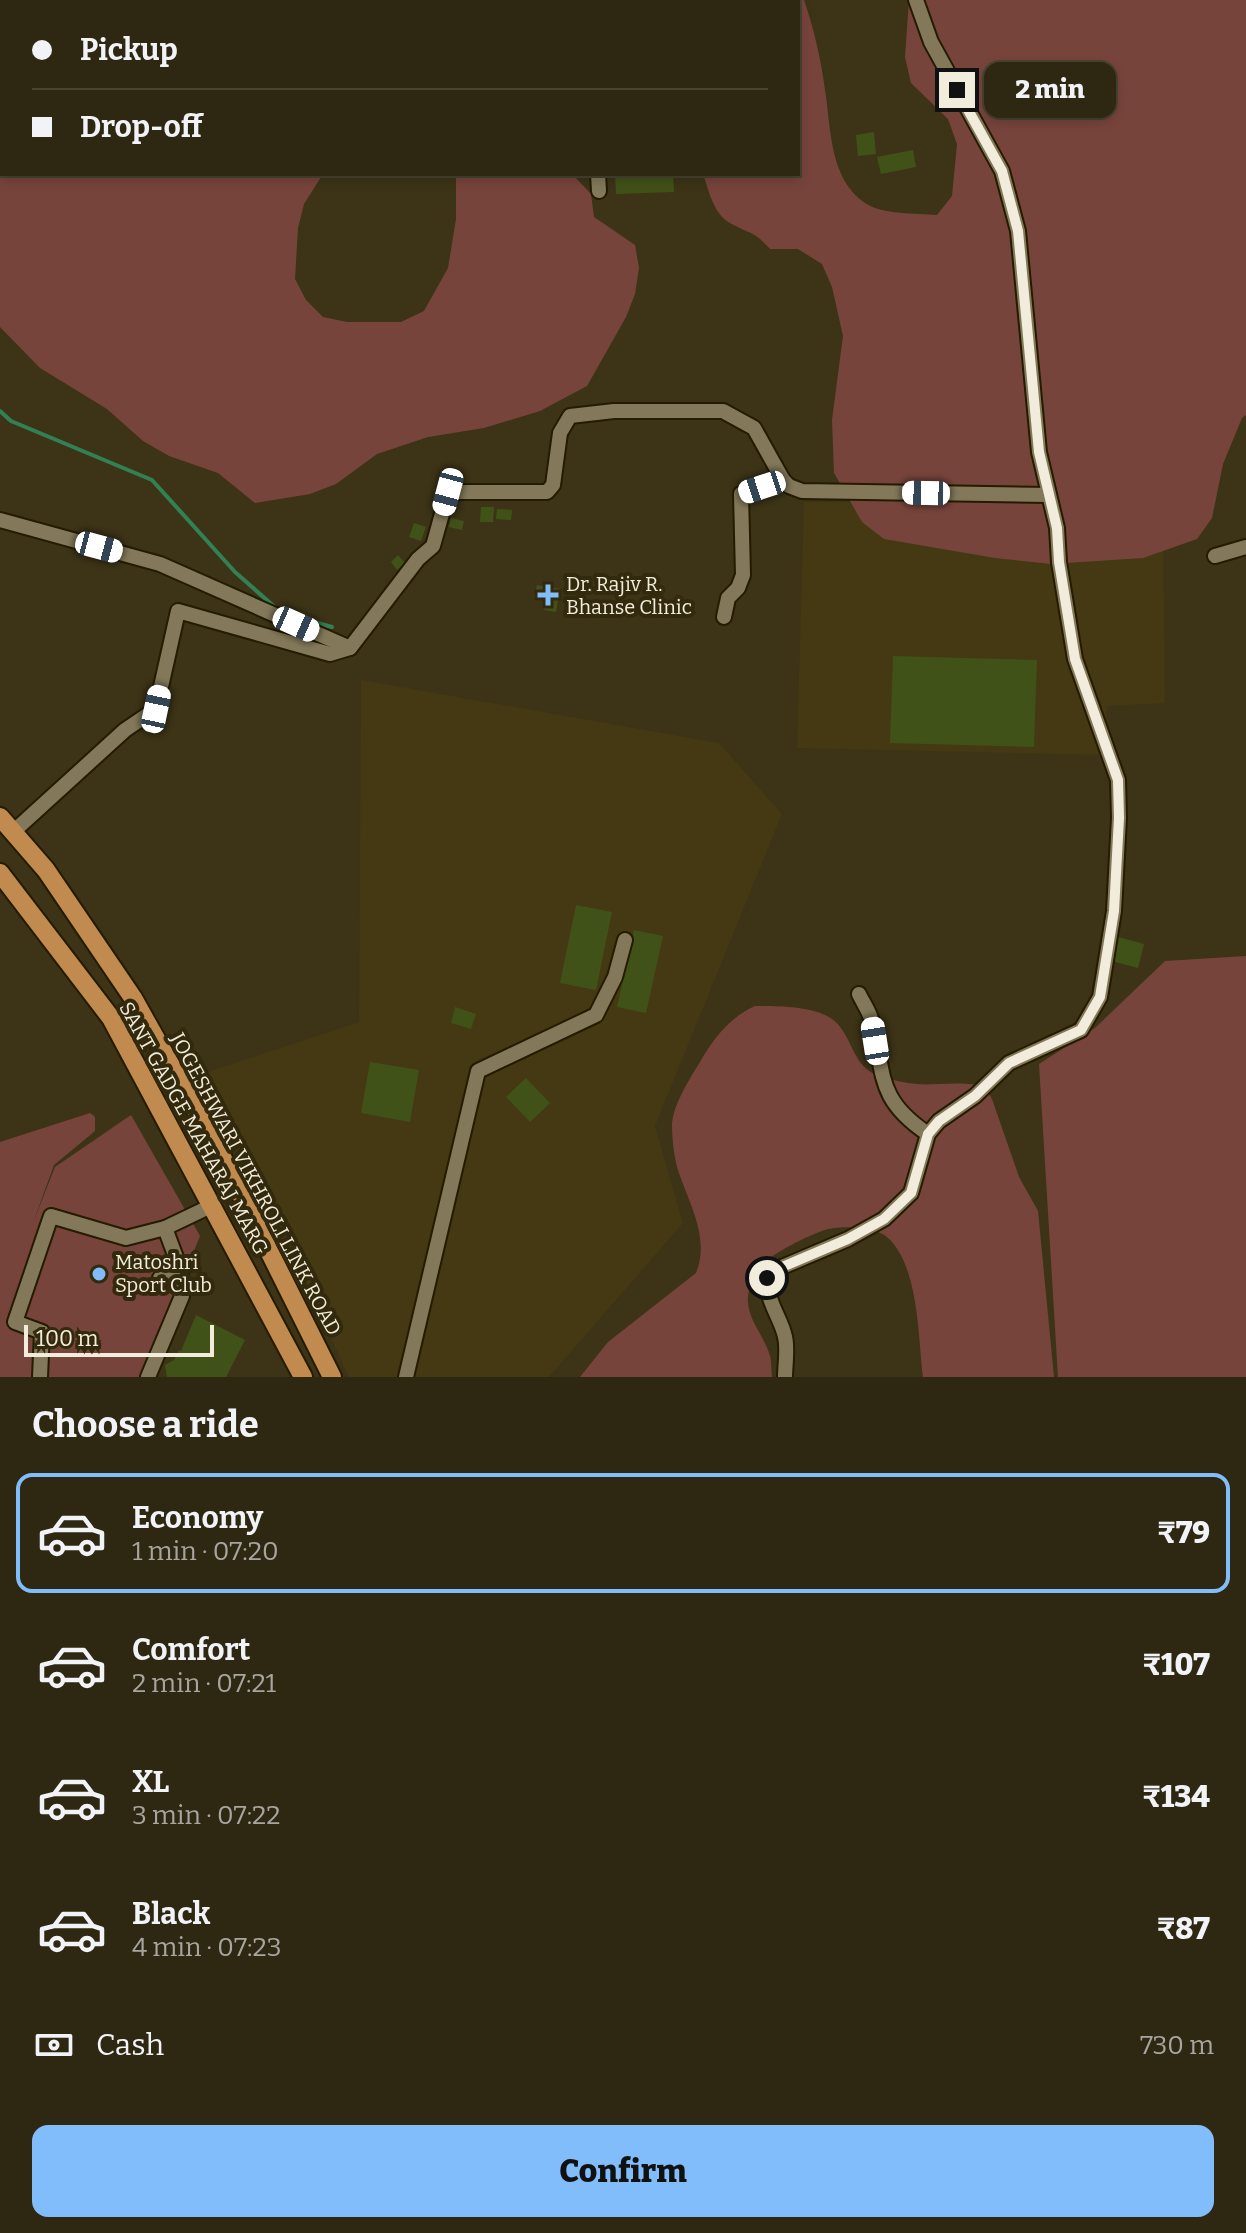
<!DOCTYPE html>
<meta charset="utf-8">
<style>
:root{--surface:#2e2711;--page:#3a331f;--text:#f1f3f6;--muted:#a7a59f;--line:#494431;--accent:#80bdfa}
body{margin:0;font-family:Bitter,serif;background:var(--page);color:var(--text);height:100vh;display:flex;flex-direction:column;font-size:30px;white-space:nowrap}
*{box-sizing:border-box;margin:0}
p{font-size:26px;color:var(--muted)}
.icon{flex:none;width:44px;height:44px;fill:none;stroke:currentColor;stroke-width:2;stroke-linecap:round;stroke-linejoin:round}
.map{position:relative;height:1377px;overflow:hidden}
.sheet{display:flex;flex-direction:column;background:var(--surface);flex:1}
.sheet>*{flex:none}
.hud{position:absolute;left:0px;top:0px;width:800px;height:176px;box-shadow:0 4px 12px #0003,0 0 0 2px var(--line);display:grid;align-content:center;height:176px;padding:0 32px;background:var(--surface)}
.scale{position:absolute;left:24px;bottom:20px;width:190px;box-sizing:border-box;padding-left:8px;border:4px solid #f1ecdb;border-top:0;font-size:22px;line-height:28px;white-space:nowrap;color:#f1ecdb;-webkit-text-stroke:6px #332a0d;paint-order:stroke}
.end{position:absolute;width:36px;height:36px;margin:-18px;border:10px solid #f1ecdb;background:#111;box-shadow:0 0 0 4px #111}
.from{border-radius:50%}
.bubble{position:absolute;height:56px;border-radius:16px;background:var(--surface);box-shadow:0 4px 12px #0003,0 0 0 2px var(--line);font-size:26px;font-weight:800;line-height:56px;text-align:center}
.car{position:absolute;width:24px;height:48px;margin:-24px -12px;border-radius:10px;box-shadow:0 0 6px 2px #0007;background:linear-gradient(#fff 24%,#345 0 40%,#fff 0 76%,#345 0 86%,#fff 0)}
.hud b{display:flex;align-items:center;gap:28px;height:76px;font-size:30px}
.hud b+b{border-top:2px solid var(--line)}
.hud i{width:20px;height:20px;background:var(--text)}
ul{padding:0;list-style:none}
li{display:flex;align-items:center;gap:24px;height:120px;margin:0 16px 12px;padding:0 16px;border:4px solid transparent;border-radius:16px}
li div{flex:1}
li b{display:block;font-size:30px}
li em{font-style:normal;font-weight:800}
li.current{border-color:var(--accent)}
li>.icon{width:72px;height:72px;stroke-width:1.5}
h2{padding:0 32px;font-size:36px;line-height:96px}
.pay{display:flex;align-items:center;gap:20px;height:88px;padding:0 32px;font-size:30px}
.pay p{margin-inline-start:auto}
.button{display:flex;gap:16px;margin-top:auto;padding:16px 32px}
.button a{flex:1;height:92px;border-radius:16px;background:var(--accent);color:#111;font-size:32px;font-weight:800;line-height:92px;text-align:center}
.map>svg:first-child{display:block}
.built{fill:#443913}
.green{fill:#77443c}
.lines{fill:none;stroke-linecap:round;stroke-linejoin:round}
.stream{stroke:#328154;stroke-width:4}
.building{fill:#415218}
.minor-casing{stroke:#241b00;stroke-width:18}
.major-casing{stroke:#241b00;stroke-width:22}
.minor{stroke:#83795a;stroke-width:14}
.major{stroke:#c18a4e;stroke-width:18}
.route{stroke:#f1ecdb;stroke-width:10}
.poi-dot{fill:#80bdfa;stroke:#332a0d;stroke-width:3}
.labels{text-anchor:middle;stroke-width:8;stroke-linejoin:round;paint-order:stroke}
.poi-label{font-size:20px;fill:#f1ecdb;stroke:#332a0d;text-anchor:start}
.street-label{font-size:20px;fill:#f1ecdb;stroke:#332a0d}
</style>
<div class="map">
<svg width="1246" height="1377" viewBox="0 0 1246 1377">
<rect width="100%" height="100%" fill="#3d3417"/>
<g class="built">
<path d="M 804,502 L 1163,504 L 1165,703 L 1107,706 L 1105,755 L 797,748 Z"/>
<path d="M 361,680 L 719,743 L 782,814 L 655,1126 L 683,1223 L 549,1377 L 349,1377 L 297,1265 L 202,1074 L 359,1022 Z"/>
</g>
<g class="green">
<path d="M 0,0 L 289,0 L 2,2 L 2,174 L 323,174 L 304,204 L 298,228 L 295,279 L 306,300 L 323,317 L 347,322 L 401,322 L 424,311 L 448,268 L 456,219 L 456,174 L 572,174 L 591,194 L 594,217 L 635,245 L 639,268 L 635,294 L 626,317 L 587,386 L 540,411 L 484,428 L 428,437 L 377,454 L 336,484 L 310,494 L 255,503 L 218,473 L 169,456 L 143,441 L 107,409 L 40,368 L 0,327 Z"/>
<path d="M 759,0 L 804,0 C 814,29 821,60 825,90 C 831,127 829,179 865,203 C 883,215 915,213 937,215 L 952,196 L 957,144 L 948,119 L 911,83 L 905,57 L 909,0 L 1246,0 L 1246,415 L 1242,418 L 1223,464 L 1212,518 L 1197,539 L 1143,558 L 1051,564 L 995,558 L 884,539 L 862,522 L 834,473 L 832,420 L 843,336 L 832,287 L 822,264 L 798,249 L 770,249 C 754,231 752,235 732,224 C 714,216 709,191 703,174 L 798,174 L 798,2 L 758,2 Z"/>
<path d="M 1246,956 L 1246,1377 L 1058,1377 L 1039,1064 L 1095,1028 L 1165,961 Z"/>
<path d="M 755,1006 C 776,1006 810,1006 829,1017 C 854,1032 850,1068 880,1076 C 892,1080 905,1083 917,1084 C 934,1086 972,1079 985,1089 C 988,1092 990,1096 992,1099 L 1019,1177 L 1038,1211 L 1054,1377 L 923,1377 C 918,1337 919,1265 887,1237 C 873,1226 838,1225 822,1231 C 807,1236 767,1256 759,1268 C 754,1274 749,1288 748,1296 C 746,1318 763,1334 769,1353 C 772,1360 771,1369 772,1377 L 580,1377 L 608,1342 L 696,1273 C 710,1239 690,1205 679,1173 C 674,1159 672,1138 672,1124 C 674,1103 689,1080 700,1062 C 713,1039 730,1017 755,1006 Z"/>
<path d="M 90,1113 L 95,1117 L 95,1131 L 54,1165 L 33,1223 L 55,1167 L 131,1115 L 200,1236 L 142,1377 L 0,1377 L 0,1142 Z"/>
</g>
<g class="lines">
<g class="stream">
<path d="M 0,411 L 11,421 L 152,480 L 235,572 L 277,609"/>
<path d="M 296,617 L 332,627"/>
</g>
</g>
<g class="building">
<path d="M 874,132 L 876,154 L 858,156 L 856,135 Z"/>
<path d="M 913,150 L 916,167 L 881,174 L 877,157 Z"/>
<path d="M 615,174 L 673,174 L 674,192 L 616,194 Z"/>
<path d="M 481,507 L 494,507 L 493,522 L 480,522 Z"/>
<path d="M 497,509 L 512,510 L 511,520 L 496,519 Z"/>
<path d="M 451,518 L 464,521 L 462,530 L 449,527 Z"/>
<path d="M 414,523 L 426,527 L 421,541 L 409,537 Z"/>
<path d="M 398,555 L 405,563 L 397,570 L 391,562 Z"/>
<path d="M 537,585 L 560,589 L 556,612 L 544,610 L 546,599 L 534,598 Z"/>
<path d="M 893,656 L 1037,660 L 1034,747 L 890,743 Z"/>
<path d="M 576,905 L 612,912 L 596,990 L 560,983 Z"/>
<path d="M 634,930 L 663,936 L 646,1013 L 617,1007 Z"/>
<path d="M 1118,937 L 1144,944 L 1138,968 L 1112,961 Z"/>
<path d="M 455,1007 L 476,1014 L 471,1029 L 451,1023 Z"/>
<path d="M 370,1062 L 419,1070 L 410,1122 L 361,1113 Z"/>
<path d="M 526,1078 L 550,1103 L 530,1122 L 506,1097 Z"/>
<path d="M 196,1315 L 245,1340 L 226,1377 L 167,1377 L 165,1365 L 174,1360 L 179,1350 L 181,1351 Z"/>
</g>
<g class="lines">
<defs>
<g id="minor">
<path d="M 593,2 L 593,0"/>
<path d="M 598,174 L 599,191"/>
<path d="M 0,520 L 160,564 L 350,648"/>
<path d="M 1215,556 L 1246,547"/>
<path d="M 724,617 L 728,598 L 738,588 L 743,575 L 741,494 L 783,480"/>
<path d="M 13,832 L 125,730 L 156,709 L 178,611 L 330,654 L 350,648 L 418,559 L 433,546 L 448,492 L 547,492 L 553,485 L 560,433 L 570,416 L 614,411 L 723,411 L 754,428 L 783,480 L 789,486 L 802,491 L 1049,495"/>
<path d="M 859,994 C 863,1003 870,1012 872,1022 C 885,1075 876,1099 928,1134"/>
<path d="M 160,1278 L 172,1278 L 181,1271"/>
<path d="M 40,1377 L 42,1332 L 15,1322 L 51,1216 L 126,1238 L 165,1228 L 211,1206"/>
<path d="M 148,1377 L 182,1296 L 181,1271 L 165,1228"/>
<path d="M 406,1377 L 478,1071 L 596,1015 L 615,977 L 625,940"/>
<path d="M 785,1377 C 785,1365 788,1349 785,1337 C 781,1315 756,1289 775,1270 L 848,1239 L 884,1219 L 911,1193 L 928,1134 L 939,1121 L 975,1096 L 1009,1063 L 1081,1030 L 1100,997 L 1114,911 L 1119,818 L 1118,780 L 1075,659 L 1059,562 L 1057,528 L 1039,452 L 1018,231 L 1002,171 L 931,42 L 916,0"/>
</g>
<g id="major">
<path d="M 0,817 L 46,870 L 133,998 L 220,1153 L 332,1377"/>
<path d="M 0,873 L 111,1018 L 303,1377"/>
</g>
</defs>
<use href="#minor" class="minor-casing"/>
<use href="#major" class="major-casing"/>
<use href="#minor" class="minor"/>
<use href="#major" class="major"/>
</g>
<g class="lines">
<path class="route" d="M 767,1278 L 775,1270 L 848,1239 L 884,1219 L 911,1193 L 928,1134 L 939,1121 L 975,1096 L 1009,1063 L 1081,1030 L 1100,997 L 1114,911 L 1119,818 L 1118,780 L 1075,659 L 1059,562 L 1057,528 L 1039,452 L 1018,231 L 1002,171 L 957,90"/>
</g>
<g class="poi-dot">
<path d="M544 583h8v8h8v8h-8v8h-8v-8h-8v-8h8z"/>
<circle cx="99" cy="1274" r="8"/>
</g>
<g class="labels">
<g class="poi-label">
<text x="566" y="591">Dr. Rajiv R.<tspan x="566" dy="23">Bhanse Clinic</tspan></text>
<text x="115" y="1269">Matoshri<tspan x="115" dy="23">Sport Club</tspan></text>
</g>
<g class="street-label">
<text transform="translate(194 1128) rotate(61)" y="7">SANT GADGE MAHARAJ MARG</text>
<text transform="translate(256 1184) rotate(62)" y="7">JOGESHWARI VIKHROLI LINK ROAD</text>
</g>
</g>
</svg>
<div class="scale">100 m</div>
<i class="end from" style="left:767px;top:1278px"></i>
<i class="end" style="left:957px;top:90px"></i>
<div class="bubble" style="left:984px;top:62px;width:132px">2 min</div>
<i class="car" style="left:762px;top:487px;rotate:252deg"></i>
<i class="car" style="left:448px;top:492px;rotate:195deg"></i>
<i class="car" style="left:926px;top:493px;rotate:271deg"></i>
<i class="car" style="left:99px;top:547px;rotate:105deg"></i>
<i class="car" style="left:296px;top:624px;rotate:114deg"></i>
<i class="car" style="left:156px;top:709px;rotate:12deg"></i>
<i class="car" style="left:875px;top:1041px;rotate:351deg"></i>
<div class="hud">
<b><i class="from"></i>Pickup</b>
<b><i></i>Drop-off</b>
</div>
</div>
<section class="sheet">
<h2>Choose a ride</h2>
<ul>
<li class="current"><svg class="icon" aria-label="car" viewBox="0 0 24 24"><path d="M5 17H2v-5l4-1 3-4h7l3 4 3 1v5h-3M9 17h6M6 11h13"/><circle cx="7" cy="17" r="2"/><circle cx="17" cy="17" r="2"/></svg><div><b>Economy</b><p>1 min · 07:20</p></div><em>₹79</em></li>
<li><svg class="icon" aria-label="car" viewBox="0 0 24 24"><path d="M5 17H2v-5l4-1 3-4h7l3 4 3 1v5h-3M9 17h6M6 11h13"/><circle cx="7" cy="17" r="2"/><circle cx="17" cy="17" r="2"/></svg><div><b>Comfort</b><p>2 min · 07:21</p></div><em>₹107</em></li>
<li><svg class="icon" aria-label="car" viewBox="0 0 24 24"><path d="M5 17H2v-5l4-1 3-4h7l3 4 3 1v5h-3M9 17h6M6 11h13"/><circle cx="7" cy="17" r="2"/><circle cx="17" cy="17" r="2"/></svg><div><b>XL</b><p>3 min · 07:22</p></div><em>₹134</em></li>
<li><svg class="icon" aria-label="car" viewBox="0 0 24 24"><path d="M5 17H2v-5l4-1 3-4h7l3 4 3 1v5h-3M9 17h6M6 11h13"/><circle cx="7" cy="17" r="2"/><circle cx="17" cy="17" r="2"/></svg><div><b>Black</b><p>4 min · 07:23</p></div><em>₹87</em></li>
</ul>
<div class="pay"><svg class="icon" aria-label="cash" viewBox="0 0 24 24"><path d="M3 7h18v10H3z"/><circle cx="12" cy="12" r="2"/></svg>Cash<p>730 m</p></div>
<div class="button"><a>Confirm</a></div>
</section>
